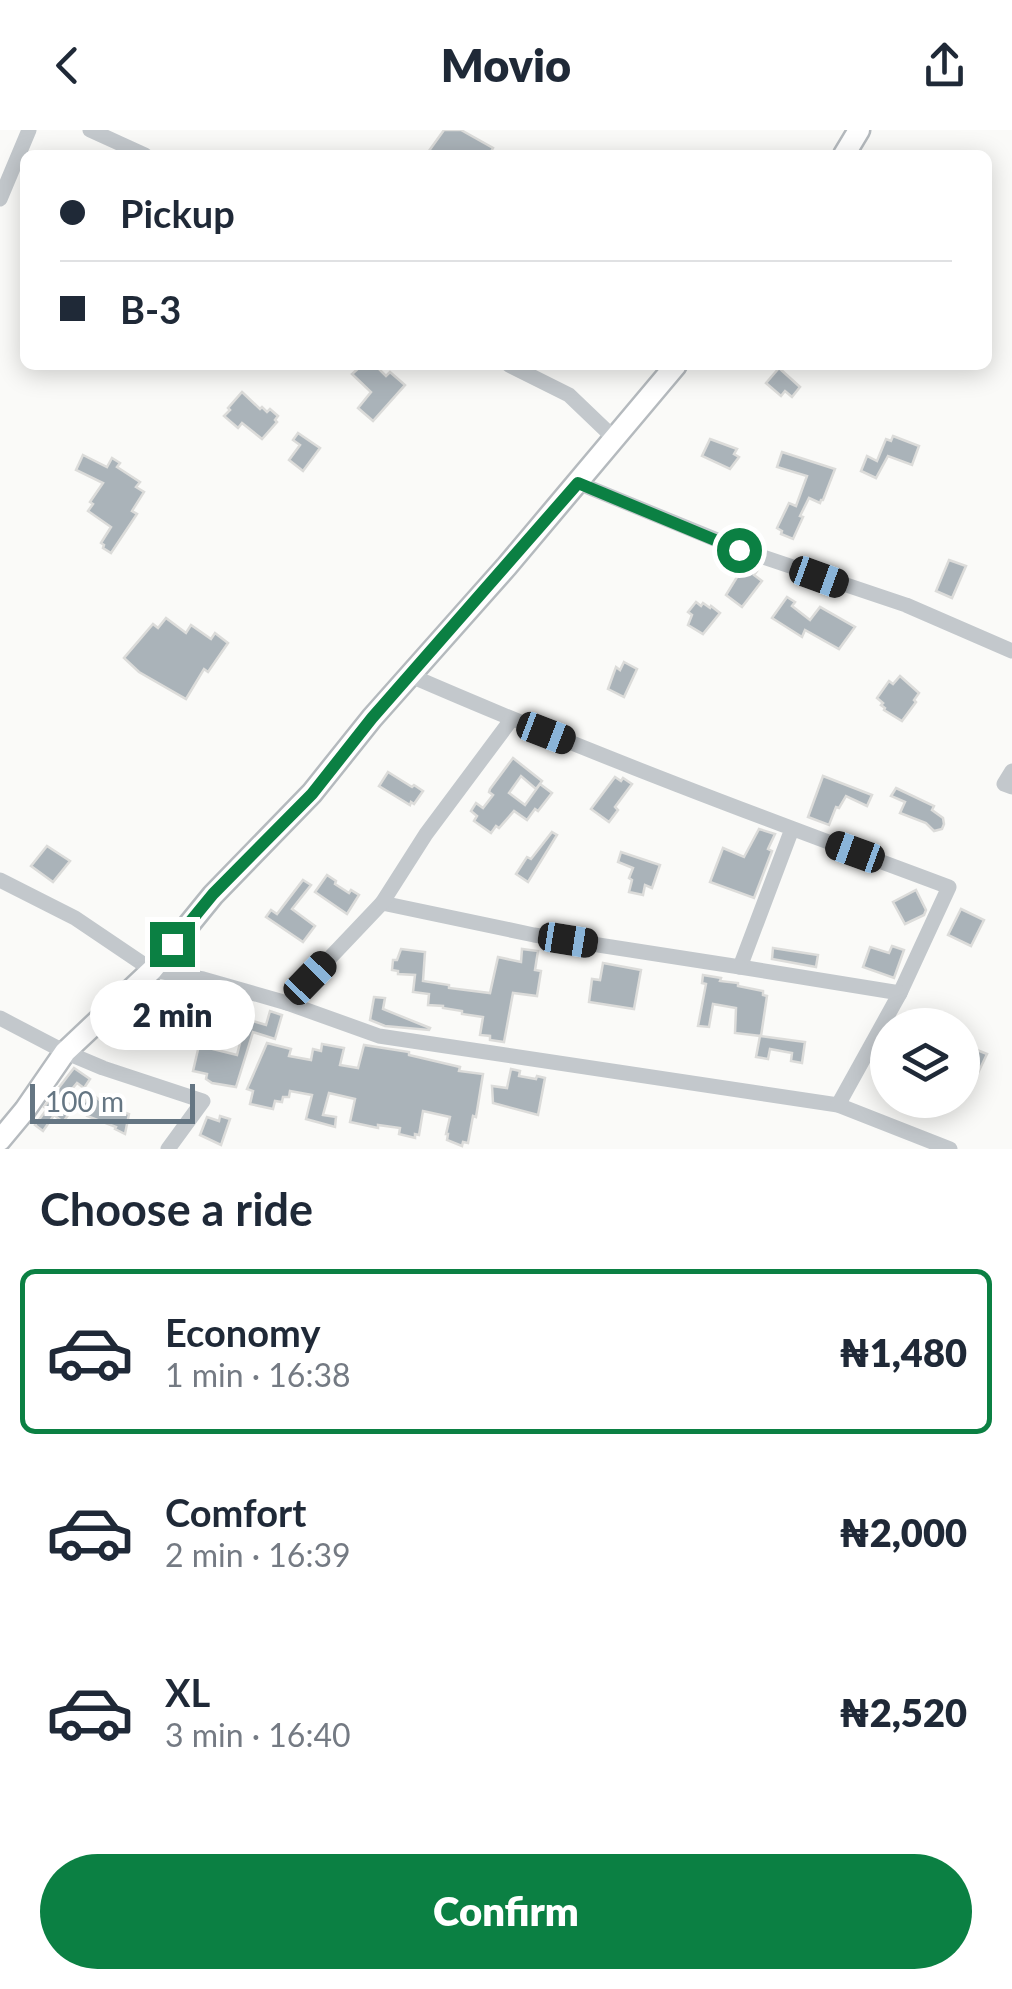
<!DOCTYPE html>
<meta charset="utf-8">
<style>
:root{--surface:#fff;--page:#f2f2f3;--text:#1f2937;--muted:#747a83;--line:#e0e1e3;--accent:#0b8043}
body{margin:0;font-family:Lato,sans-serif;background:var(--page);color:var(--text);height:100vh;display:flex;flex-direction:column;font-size:38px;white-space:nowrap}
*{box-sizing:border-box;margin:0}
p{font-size:32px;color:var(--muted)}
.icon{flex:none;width:55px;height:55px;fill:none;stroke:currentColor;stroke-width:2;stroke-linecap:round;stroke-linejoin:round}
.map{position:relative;height:1019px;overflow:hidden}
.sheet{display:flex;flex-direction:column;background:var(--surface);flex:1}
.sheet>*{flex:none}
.banner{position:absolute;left:20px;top:20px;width:972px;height:220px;border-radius:15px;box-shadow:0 5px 25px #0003;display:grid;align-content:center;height:220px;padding:0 40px;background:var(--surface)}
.controls{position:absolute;left:870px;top:878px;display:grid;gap:20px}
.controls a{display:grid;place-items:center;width:110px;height:110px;border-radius:50%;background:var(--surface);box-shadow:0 5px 25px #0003;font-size:50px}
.scale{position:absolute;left:30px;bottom:25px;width:165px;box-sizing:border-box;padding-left:10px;border:5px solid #657683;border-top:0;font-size:28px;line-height:35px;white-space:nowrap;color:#657683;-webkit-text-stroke:8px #fff;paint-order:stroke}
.end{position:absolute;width:45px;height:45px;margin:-22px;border:12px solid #0b8043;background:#fff;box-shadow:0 0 0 5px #fff}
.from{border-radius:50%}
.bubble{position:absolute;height:70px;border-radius:35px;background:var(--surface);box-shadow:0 5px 25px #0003;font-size:32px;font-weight:800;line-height:70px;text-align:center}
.car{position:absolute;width:30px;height:60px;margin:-30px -15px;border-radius:12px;box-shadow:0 0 8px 2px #0007;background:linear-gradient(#222 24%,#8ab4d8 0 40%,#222 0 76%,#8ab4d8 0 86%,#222 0)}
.banner b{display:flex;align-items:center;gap:35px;height:95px;font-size:38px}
.banner b+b{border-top:2px solid var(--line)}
.banner i{width:25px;height:25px;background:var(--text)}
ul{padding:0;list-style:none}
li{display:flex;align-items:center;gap:30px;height:165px;margin:0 20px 15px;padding:0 20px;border:5px solid transparent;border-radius:15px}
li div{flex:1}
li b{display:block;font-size:38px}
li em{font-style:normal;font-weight:800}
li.on{border-color:var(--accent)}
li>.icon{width:90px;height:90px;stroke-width:1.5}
h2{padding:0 40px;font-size:45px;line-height:120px}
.action{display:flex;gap:20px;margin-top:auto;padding:20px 40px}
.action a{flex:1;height:115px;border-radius:60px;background:var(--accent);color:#fff;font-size:40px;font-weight:800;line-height:115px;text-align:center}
header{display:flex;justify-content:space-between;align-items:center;height:130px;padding:0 40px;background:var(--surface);font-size:45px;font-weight:800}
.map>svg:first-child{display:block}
.building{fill:#aab3b9;stroke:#dcdcda;stroke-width:2.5}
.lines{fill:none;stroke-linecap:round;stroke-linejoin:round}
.major-casing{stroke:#b5babe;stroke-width:25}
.minor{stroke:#c3c8cc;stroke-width:15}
.major{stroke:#fff;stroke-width:20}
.route{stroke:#0b8043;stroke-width:12}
</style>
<header><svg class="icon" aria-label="back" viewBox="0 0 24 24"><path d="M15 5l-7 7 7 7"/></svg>Movio<svg class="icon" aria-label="share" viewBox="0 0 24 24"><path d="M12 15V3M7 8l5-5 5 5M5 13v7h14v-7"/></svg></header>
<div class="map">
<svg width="1012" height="1019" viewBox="0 0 1012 1019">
<rect width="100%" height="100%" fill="#fafaf8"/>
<g class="building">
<path d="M 444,0 L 461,0 L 493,18 L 489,25 L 426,25 Z"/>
<path d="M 362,235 L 375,235 L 386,246 L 390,242 L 405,255 L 373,291 L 358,278 L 371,262 L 352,244 Z"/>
<path d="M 779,238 L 800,257 L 792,267 L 785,261 L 781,266 L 766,253 Z"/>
<path d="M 242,262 L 260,279 L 262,277 L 267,282 L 270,279 L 278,286 L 275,290 L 277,292 L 262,309 L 242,293 L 238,298 L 224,286 L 230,280 L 228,278 Z"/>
<path d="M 298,303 L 320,318 L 303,341 L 289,330 L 300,315 L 293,310 Z"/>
<path d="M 893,306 L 919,316 L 912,335 L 888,326 L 876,348 L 861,341 L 867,326 L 877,331 L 886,309 L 891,311 Z"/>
<path d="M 710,309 L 737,319 L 734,324 L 739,327 L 730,339 L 702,326 Z"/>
<path d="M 782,322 L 835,339 L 823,370 L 821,370 L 820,373 L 809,368 L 800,386 L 803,387 L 793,409 L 781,404 L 782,401 L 777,398 L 789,373 L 796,376 L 807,346 L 777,337 Z"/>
<path d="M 83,325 L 107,337 L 112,328 L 120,333 L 117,337 L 140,352 L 136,357 L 144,362 L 132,381 L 137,384 L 111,423 L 103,418 L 104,415 L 101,413 L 111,397 L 88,381 L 93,374 L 90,372 L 103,353 L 76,340 Z"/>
<path d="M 949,430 L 966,436 L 952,468 L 936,461 Z"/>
<path d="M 750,436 L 757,441 L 754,445 L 762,451 L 742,477 L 726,465 L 737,447 Z"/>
<path d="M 787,467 L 795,472 L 792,476 L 810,490 L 820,477 L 855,497 L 839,519 L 805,500 L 802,507 L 772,488 Z"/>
<path d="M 696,472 L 701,476 L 703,473 L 710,478 L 711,476 L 720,483 L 703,504 L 688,495 L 692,485 L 688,482 Z"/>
<path d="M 166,488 L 186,503 L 191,495 L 211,509 L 215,503 L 228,513 L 208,542 L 204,539 L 186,569 L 139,542 L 124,528 L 153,494 L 158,498 Z"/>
<path d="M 624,532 L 637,539 L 624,567 L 608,559 L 616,537 L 620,540 Z"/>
<path d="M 900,546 L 919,563 L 914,570 L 916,572 L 902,591 L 884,580 L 885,578 L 881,575 L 883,573 L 877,568 L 889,551 L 893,554 Z"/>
<path d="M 513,628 L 542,651 L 536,659 L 521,646 L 509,663 L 525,675 L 540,654 L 552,663 L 538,681 L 535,679 L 527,690 L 514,681 L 499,698 L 496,696 L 491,703 L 474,691 L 477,686 L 471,681 L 476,673 L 483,678 L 493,665 L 489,662 L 490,659 Z"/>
<path d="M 388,642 L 412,657 L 414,655 L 423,661 L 414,674 L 411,672 L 410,675 L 379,656 Z"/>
<path d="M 823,646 L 872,665 L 867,676 L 846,666 L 839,678 L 836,677 L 829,695 L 808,687 Z"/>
<path d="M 615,647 L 621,651 L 623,648 L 632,654 L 615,677 L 618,680 L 609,692 L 591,679 Z"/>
<path d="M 896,658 L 934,676 L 932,680 L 943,688 L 944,694 L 942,699 L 934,701 L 926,693 L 900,683 L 905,672 L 891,666 Z"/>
<path d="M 759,699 L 775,704 L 768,719 L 772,721 L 754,768 L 710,752 L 723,718 L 744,727 Z"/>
<path d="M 552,702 L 557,705 L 528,752 L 516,744 L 527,727 L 531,729 Z"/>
<path d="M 47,716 L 70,731 L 53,752 L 31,736 Z"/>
<path d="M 621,722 L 660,735 L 652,758 L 645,755 L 643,765 L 629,762 L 632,750 L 629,748 L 633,738 L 618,732 Z"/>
<path d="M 327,745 L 336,751 L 335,754 L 349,763 L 351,760 L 359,765 L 347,784 L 315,762 Z"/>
<path d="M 303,750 L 311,755 L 292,779 L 315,796 L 303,812 L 266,787 L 271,780 L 277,784 Z"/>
<path d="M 916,760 L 926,780 L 924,785 L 905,794 L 893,772 Z"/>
<path d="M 961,779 L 984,790 L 971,816 L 948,805 Z"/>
<path d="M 892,816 L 904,820 L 894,848 L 863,837 L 870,817 L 889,823 Z"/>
<path d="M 773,818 L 818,825 L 816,837 L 772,829 Z"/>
<path d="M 401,819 L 425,822 L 423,851 L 449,855 L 449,858 L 490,863 L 498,827 L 521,832 L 522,819 L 538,821 L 535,840 L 541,841 L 537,866 L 513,863 L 504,912 L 490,910 L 490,906 L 480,905 L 483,887 L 462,884 L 462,881 L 443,878 L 443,876 L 428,875 L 429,864 L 413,862 L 415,845 L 398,844 L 398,841 L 392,840 L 393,830 L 397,830 Z"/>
<path d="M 603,833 L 641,840 L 634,879 L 589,872 L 592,849 L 600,850 Z"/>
<path d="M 703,845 L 721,848 L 720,851 L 738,853 L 738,856 L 763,861 L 763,865 L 767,866 L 761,906 L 735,903 L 736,878 L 713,874 L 709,897 L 698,896 L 706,854 L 702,853 Z"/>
<path d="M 181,857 L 200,862 L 189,899 L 213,905 L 209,918 L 237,925 L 246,889 L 266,895 L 270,881 L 282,885 L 275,909 L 253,902 L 236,957 L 212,953 L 206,949 L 207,944 L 193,941 L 200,911 L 178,905 L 184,879 L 175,876 Z"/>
<path d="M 374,867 L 385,868 L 383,879 L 430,898 L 429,900 L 385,896 L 370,890 Z"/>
<path d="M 760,906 L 805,912 L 802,933 L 791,931 L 792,923 L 770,919 L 768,929 L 756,927 Z"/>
<path d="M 267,913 L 291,919 L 289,926 L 311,930 L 313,919 L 321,921 L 322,914 L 344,918 L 340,935 L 358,938 L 364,915 L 409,922 L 409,925 L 460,937 L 459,941 L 483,944 L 476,987 L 473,986 L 468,1013 L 463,1012 L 462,1016 L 447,1010 L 448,1004 L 446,1004 L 450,987 L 423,981 L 419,1005 L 415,1004 L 415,1008 L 399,1004 L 400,998 L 378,995 L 378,998 L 350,992 L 355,969 L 329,963 L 323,985 L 336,987 L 335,997 L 306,989 L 312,965 L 290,961 L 289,967 L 283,967 L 282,972 L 275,971 L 273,979 L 250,974 L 253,961 L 247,959 Z"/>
<path d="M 962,914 L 987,924 L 969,962 L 962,959 Z"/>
<path d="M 74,938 L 90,949 L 84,958 L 77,953 L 63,970 L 74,977 L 63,992 L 54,985 L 43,1001 L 35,995 L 47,979 L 44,977 Z"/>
<path d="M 511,939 L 520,941 L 519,946 L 536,949 L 537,946 L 545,948 L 538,985 L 493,973 L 492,956 L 507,958 Z"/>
<path d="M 92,964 L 107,976 L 129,984 L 125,1004 L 115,999 L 116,997 L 87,986 L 79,978 Z"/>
<path d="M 220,986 L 230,989 L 221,1015 L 200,1005 L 207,987 L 219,991 Z"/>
</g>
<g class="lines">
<defs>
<g id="major">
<path d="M 844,25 L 859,0"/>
<path d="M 0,1010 L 25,980 L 65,922 L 152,840 L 213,765 L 312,663 L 372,588 L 507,436 L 676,235"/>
</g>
</defs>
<use href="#major" class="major-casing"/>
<g class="minor">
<path d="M 90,0 L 145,25"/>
<path d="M 0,69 L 29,0"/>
<path d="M 509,235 L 569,265 L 615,309"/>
<path d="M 578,353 L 739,419 L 906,475 L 1012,521"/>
<path d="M 409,545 C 586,622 768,690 949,757 L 900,863 L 740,837 L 792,699"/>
<path d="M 1012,641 L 1004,654 L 1012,657"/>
<path d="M 0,750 L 75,788 L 152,840 L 203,849 L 287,873 L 382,773 L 534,805 L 740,837"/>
<path d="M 382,773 L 426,704 L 511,590"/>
<path d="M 287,873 L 379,906 L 838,975 L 950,1019"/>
<path d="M 0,888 L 65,922 L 103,938 L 203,971 L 168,1019"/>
<path d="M 838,975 L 900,863"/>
</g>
<use href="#major" class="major"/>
</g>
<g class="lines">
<path class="route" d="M 172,814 L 213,764 L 312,664 L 372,588 L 578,353 L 739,420"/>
</g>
</svg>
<div class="controls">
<a><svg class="icon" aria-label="layers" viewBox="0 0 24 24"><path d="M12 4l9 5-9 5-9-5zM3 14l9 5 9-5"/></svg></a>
</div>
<div class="scale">100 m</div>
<i class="end from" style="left:739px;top:420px"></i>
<i class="end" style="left:172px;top:814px"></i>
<div class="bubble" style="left:90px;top:850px;width:165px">2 min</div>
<i class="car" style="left:819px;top:447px;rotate:110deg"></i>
<i class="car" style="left:546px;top:603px;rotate:111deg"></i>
<i class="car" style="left:855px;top:722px;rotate:290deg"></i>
<i class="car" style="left:568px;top:810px;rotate:99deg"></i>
<i class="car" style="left:310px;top:848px;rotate:44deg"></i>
<div class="banner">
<b><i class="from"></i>Pickup</b>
<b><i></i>B-3</b>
</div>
</div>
<section class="sheet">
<h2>Choose a ride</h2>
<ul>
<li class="on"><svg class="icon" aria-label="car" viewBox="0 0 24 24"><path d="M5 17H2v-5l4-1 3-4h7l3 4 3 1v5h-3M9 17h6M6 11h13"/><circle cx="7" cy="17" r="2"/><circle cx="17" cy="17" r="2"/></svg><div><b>Economy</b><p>1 min · 16:38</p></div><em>₦1,480</em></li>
<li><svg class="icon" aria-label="car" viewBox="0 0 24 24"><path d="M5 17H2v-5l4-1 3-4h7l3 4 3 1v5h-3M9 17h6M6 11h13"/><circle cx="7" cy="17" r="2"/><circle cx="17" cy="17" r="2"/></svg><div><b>Comfort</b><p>2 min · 16:39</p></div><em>₦2,000</em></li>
<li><svg class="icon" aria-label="car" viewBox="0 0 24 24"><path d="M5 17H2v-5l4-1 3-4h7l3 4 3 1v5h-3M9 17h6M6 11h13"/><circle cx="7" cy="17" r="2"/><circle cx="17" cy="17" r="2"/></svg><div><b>XL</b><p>3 min · 16:40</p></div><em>₦2,520</em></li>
</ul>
<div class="action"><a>Confirm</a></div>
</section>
